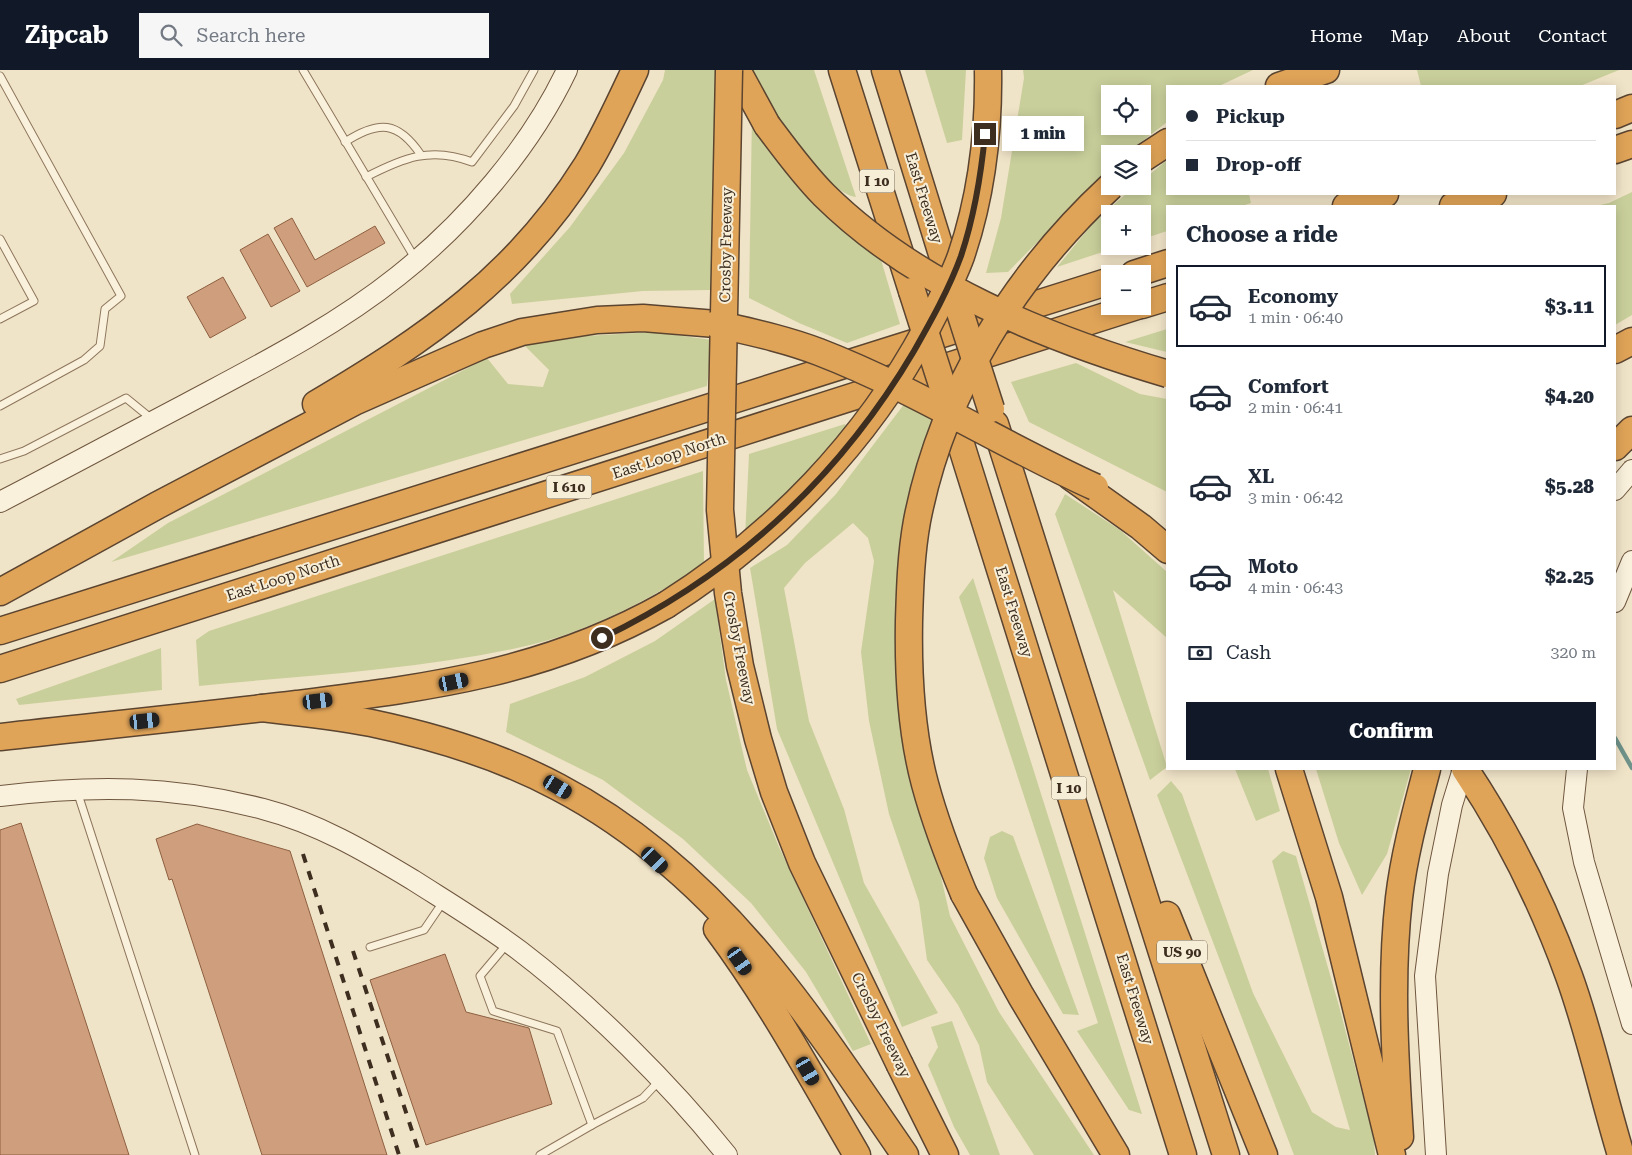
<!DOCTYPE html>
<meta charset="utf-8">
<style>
:root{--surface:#fff;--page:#f6f6f7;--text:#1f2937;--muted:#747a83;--line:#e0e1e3;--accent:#111827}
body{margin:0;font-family:"Roboto Serif",serif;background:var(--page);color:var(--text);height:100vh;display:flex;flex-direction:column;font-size:19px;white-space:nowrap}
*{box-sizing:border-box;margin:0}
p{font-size:16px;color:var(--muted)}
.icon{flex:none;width:28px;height:28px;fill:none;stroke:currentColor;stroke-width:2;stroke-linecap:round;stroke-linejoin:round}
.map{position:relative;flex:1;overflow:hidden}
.side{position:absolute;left:1166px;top:135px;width:450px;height:565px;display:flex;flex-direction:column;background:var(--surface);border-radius:0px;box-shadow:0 2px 12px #0003}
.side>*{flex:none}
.hud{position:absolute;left:1166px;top:15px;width:450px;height:110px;border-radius:0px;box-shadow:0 2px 12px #0003;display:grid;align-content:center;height:110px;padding:0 20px;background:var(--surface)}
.controls{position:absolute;left:1101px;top:15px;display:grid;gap:10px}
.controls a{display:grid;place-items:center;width:50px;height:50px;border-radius:0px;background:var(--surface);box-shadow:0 2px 12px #0003;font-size:25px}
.end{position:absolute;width:22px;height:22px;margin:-11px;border:6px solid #3d2e20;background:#fff;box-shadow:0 0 0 2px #fff}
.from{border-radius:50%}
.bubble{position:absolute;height:35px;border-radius:0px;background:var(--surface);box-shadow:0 2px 12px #0003;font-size:16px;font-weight:800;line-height:35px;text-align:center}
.car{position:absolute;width:15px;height:30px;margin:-15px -8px;border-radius:6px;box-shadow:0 0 4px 1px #0007;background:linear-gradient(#222 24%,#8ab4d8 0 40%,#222 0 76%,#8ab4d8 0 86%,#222 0)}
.hud b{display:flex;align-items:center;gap:18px;height:48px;font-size:19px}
.hud b+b{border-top:1px solid var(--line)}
.hud i{width:12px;height:12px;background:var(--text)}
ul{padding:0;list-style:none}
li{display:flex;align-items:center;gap:15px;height:82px;margin:0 10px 8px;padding:0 10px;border:2px solid transparent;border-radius:0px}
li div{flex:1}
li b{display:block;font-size:19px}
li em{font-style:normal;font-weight:800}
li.current{border-color:var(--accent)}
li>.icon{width:45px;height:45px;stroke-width:1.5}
h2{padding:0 20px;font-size:22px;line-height:60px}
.pay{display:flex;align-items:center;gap:12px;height:55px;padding:0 20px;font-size:19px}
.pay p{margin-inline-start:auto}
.button{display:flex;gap:10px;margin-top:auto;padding:10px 20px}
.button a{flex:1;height:58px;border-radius:0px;background:var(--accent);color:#fff;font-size:20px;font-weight:800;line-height:58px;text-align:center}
header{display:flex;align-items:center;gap:30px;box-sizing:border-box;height:70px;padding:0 25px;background:var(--accent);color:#fff}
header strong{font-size:24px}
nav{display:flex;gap:28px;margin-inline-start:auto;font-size:18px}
.search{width:350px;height:45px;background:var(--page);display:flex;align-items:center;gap:12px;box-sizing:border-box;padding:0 18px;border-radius:0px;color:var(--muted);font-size:19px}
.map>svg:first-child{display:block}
.green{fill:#c9cf9b;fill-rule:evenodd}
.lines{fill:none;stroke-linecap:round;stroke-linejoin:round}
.stream{stroke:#6f938a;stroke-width:4.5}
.building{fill:#cf9f7d;stroke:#8d5f41}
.lane-casing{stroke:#8d765c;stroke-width:9}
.secondary-casing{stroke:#6f573f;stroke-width:22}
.highway-casing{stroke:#5b4430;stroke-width:29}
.lane{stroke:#faf1dc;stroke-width:7}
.secondary{stroke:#faf1dc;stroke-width:20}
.highway{stroke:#e0a458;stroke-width:26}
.rail{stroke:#3d2e20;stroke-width:4;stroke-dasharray:9 9;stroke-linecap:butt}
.highway-bridge-casing{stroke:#5b4430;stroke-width:29;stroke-linecap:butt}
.highway-bridge{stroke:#e0a458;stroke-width:26}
.route{stroke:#3d2e20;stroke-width:6}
.labels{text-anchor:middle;stroke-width:4;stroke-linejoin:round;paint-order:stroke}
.shield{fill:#f7eed8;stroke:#756857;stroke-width:1}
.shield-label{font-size:14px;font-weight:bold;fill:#3d2e20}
.street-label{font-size:15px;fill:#3d2e20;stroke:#f7eed8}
</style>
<header>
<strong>Zipcab</strong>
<div class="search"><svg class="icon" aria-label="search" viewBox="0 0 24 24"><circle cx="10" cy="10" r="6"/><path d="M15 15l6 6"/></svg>Search here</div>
<nav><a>Home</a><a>Map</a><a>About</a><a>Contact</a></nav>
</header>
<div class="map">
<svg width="1632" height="1085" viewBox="0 0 1632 1085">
<rect width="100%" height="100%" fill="#f0e4c8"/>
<g class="green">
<path d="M 665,0 L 715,0 L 712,220 L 643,221 L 512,234 L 510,224 L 570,157 L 624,83 L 663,10 Z"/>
<path d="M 751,0 L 814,0 L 856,127 C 824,123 771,35 751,8 Z"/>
<path d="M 925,0 L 966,0 L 962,70 L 947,73 Z"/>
<path d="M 1023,0 L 1253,0 L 1219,16 L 1168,16 L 1167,52 L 1126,84 L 1110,84 L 1110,98 L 1008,202 L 986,203 L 1001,148 L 1024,8 ZM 1110,24 L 1142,24 L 1142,56 L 1110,56 Z"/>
<path d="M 1417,0 L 1619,0 L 1580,16 L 1421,16 Z"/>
<path d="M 752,43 L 877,176 L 900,254 L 847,273 L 799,253 L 749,228 Z"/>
<path d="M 1167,90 L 1168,124 L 1249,124 L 1251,133 L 1242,136 L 1168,136 L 1167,161 L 1143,169 L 1142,144 L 1110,144 L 1110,176 L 1121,176 L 1057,197 L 1094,152 L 1135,116 L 1142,116 L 1143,110 Z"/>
<path d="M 1632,122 L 1632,245 L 1615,255 L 1615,136 L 1596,136 L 1609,133 Z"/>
<path d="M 1167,259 L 1167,282 L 1125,272 Z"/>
<path d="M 654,262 L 712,270 L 707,316 L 111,492 L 168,453 L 487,288 L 508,314 L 543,317 L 549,300 L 524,275 L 586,266 Z"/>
<path d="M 1076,293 L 1140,324 L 1167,329 L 1167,422 L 1029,352 L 1011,312 Z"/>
<path d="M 905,333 L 931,345 L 936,357 L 904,469 L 935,781 L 950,846 L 999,942 L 1094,1085 L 1034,1085 L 987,1012 L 979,975 L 958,935 L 927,890 L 919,832 L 889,744 L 869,651 L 861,582 L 874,491 L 868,468 L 853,453 L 805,493 L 784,518 L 809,651 L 844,739 L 864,813 L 938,943 L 902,957 L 777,659 L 750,498 L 787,475 L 836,424 Z"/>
<path d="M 845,354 L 847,359 L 787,432 L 745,467 L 749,384 Z"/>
<path d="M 703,401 L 704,495 C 648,530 590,561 526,576 C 421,600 306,605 199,616 L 196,570 L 209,561 Z"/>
<path d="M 1065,424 L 1120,460 L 1167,502 L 1167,568 L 1113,520 L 1167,697 L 1150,710 L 1055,444 Z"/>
<path d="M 973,508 L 1142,1044 L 1129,1040 L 1077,961 L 1098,953 L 959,527 Z"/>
<path d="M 715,529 L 726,610 L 747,700 L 779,777 L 871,974 L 853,981 L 806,902 L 751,833 L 683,769 L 603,710 L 506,662 L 510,634 L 585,607 L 655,571 Z"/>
<path d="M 161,578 L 162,620 L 19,635 L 16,629 Z"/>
<path d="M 1235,699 L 1268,699 L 1280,741 L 1256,751 Z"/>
<path d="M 1316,699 L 1411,699 L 1387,784 L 1362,825 L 1339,773 Z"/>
<path d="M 1171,711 L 1182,724 L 1253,923 L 1312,1042 L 1336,1057 L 1350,1060 L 1272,791 L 1283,781 L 1296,786 L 1339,936 L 1374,1069 L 1375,1085 L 1294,1085 L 1157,725 Z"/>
<path d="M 1002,761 L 1013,766 L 1079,945 L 1063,944 L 997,828 L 984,788 L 990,767 Z"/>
<path d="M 952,951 L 1000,1085 L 970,1085 L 954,1057 L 928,995 L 938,977 L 931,957 Z"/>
</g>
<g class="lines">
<path class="stream" d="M 1615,668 L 1632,698"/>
</g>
<g class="building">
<path d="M 292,148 L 315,190 L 375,156 L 385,173 L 307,217 L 274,158 Z"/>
<path d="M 268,164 L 300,221 L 271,237 L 240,180 Z"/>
<path d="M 223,207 L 246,248 L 210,268 L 187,227 Z"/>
<path d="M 21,753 L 129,1085 L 0,1085 L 0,760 Z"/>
<path d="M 197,754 L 290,781 L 387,1085 L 262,1085 L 172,809 L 169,810 L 156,769 Z"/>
<path d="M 445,884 L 466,942 L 529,958 L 552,1034 L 426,1075 L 370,910 Z"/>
</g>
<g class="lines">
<defs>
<g id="lane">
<path d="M 303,0 L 416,190"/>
<path d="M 0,6 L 121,226 L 105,239 L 100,276 L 84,290 L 0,336"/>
<path d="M 345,72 C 379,50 398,51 421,85"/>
<path d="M 366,107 C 403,88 431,76 472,92 L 514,36 L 534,0"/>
<path d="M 0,169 L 34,231 L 0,249"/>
<path d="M 0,389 L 24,381 L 126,328 L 153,350"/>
<path d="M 77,721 L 195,1085"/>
<path d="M 507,874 L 480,906 L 493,941 L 557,961 L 592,1055 L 643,1028 L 659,1011"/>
<path d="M 370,877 L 424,860 L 443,832"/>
<path d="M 540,1085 L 592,1055"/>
</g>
<g id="secondary">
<path d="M 1615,420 L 1632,400"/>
<path d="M 0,432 C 62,400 123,367 184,335 C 257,296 333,258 398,206 C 465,153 530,78 567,0"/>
<path d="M 1615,532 L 1632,491"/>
<path d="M 1577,699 L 1573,738 L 1584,792 L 1632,954"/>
<path d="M 0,726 C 92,715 172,715 263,739 C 317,753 365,781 413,810 C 449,833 486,855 520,881 C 591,935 671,1015 727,1085"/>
<path d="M 1436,1085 L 1425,906 L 1438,804 L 1452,735 L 1463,699"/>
</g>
<g id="highway">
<path d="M 737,0 L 767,55"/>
<path d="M 842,0 L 912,221"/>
<path d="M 885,0 L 949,207"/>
<path d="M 1279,16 L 1326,0"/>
<path d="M 1615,45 L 1632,38"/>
<path d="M 1615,80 L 1632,74"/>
<path d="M 1142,89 L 1168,72"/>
<path d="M 1346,136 L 1385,124"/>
<path d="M 1453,136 L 1493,124"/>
<path d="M 1134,204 L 1168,193"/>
<path d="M 1142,235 L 1168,227"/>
<path d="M 1615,280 L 1632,271"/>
<path d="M 316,334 C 427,268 517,207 587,95 C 605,65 620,32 635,0"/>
<path d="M 954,352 L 1183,1085"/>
<path d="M 995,354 L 1226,1085"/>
<path d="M 1615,377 L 1632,360"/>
<path d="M 1071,407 L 1141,457 L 1168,480"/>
<path d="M 0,522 L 158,435 L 356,331 L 483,275 L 522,262 L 597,250 L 643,248 L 716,254"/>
<path d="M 0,561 L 1110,211"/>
<path d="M 0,599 L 1137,236"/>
<path d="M 261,638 C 297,642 335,646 371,653 C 433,666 502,687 558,717 C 642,761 714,828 773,901 C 820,959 862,1023 905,1085"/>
<path d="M 0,667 C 99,656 198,646 297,634 C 431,617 545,603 666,535"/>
<path d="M 1289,699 L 1329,827 L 1392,1085"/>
<path d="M 1465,699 C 1507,762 1543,834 1569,906 C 1590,964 1603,1026 1621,1085"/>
<path d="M 964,824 L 1021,926 L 1116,1085"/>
<path d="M 1167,845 L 1264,1085"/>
<path d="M 717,859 C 770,930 812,1008 857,1085"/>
<path d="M 900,995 L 945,1085"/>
<path d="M 1400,1067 C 1395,988 1390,907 1399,828 C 1404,785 1416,741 1427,699"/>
</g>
</defs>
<use href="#lane" class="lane-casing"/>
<use href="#secondary" class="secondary-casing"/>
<use href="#highway" class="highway-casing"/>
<use href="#lane" class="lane"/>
<use href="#secondary" class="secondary"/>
<use href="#highway" class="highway"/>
<g class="rail">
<path d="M 303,784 L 399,1085"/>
<path d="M 353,881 L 420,1085"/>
</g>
<defs>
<g id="highway-bridge">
<path d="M 729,0 L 720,440 L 728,523 L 740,596 L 758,669 L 774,722 L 802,793 L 900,995"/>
<path d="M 767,55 C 785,79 803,104 824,125 C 916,216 1046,268 1168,304"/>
<path d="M 950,211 L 991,339"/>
<path d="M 912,221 L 953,349"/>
<path d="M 716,254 C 751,262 785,269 819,282 C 915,319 1002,375 1095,417"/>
<path d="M 666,535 C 775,466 866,372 927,258 C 939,234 952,211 961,186 C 981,127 989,62 988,0"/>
<path d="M 964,824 C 949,788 935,751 925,714 C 911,662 908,605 909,551 C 910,517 911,484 917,451 C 942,321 1015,205 1111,116"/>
</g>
</defs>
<use href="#highway-bridge" class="highway-bridge-casing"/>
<use href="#highway-bridge" class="highway-bridge"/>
</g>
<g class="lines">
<path class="route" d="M 602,568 C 735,504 839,408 914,281 C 931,251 949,219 961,186 C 974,147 981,106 985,64"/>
</g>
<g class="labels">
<g class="shield">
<rect x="859.5" y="99.5" width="35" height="23" rx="4"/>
<rect x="546.5" y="405.5" width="45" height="23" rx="4"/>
<rect x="1051.5" y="706.5" width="35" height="23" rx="4"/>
<rect x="1157" y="870.5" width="50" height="23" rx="4"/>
</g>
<g class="shield-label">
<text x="877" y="116">I 10</text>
<text x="569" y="422">I 610</text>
<text x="1069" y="723">I 10</text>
<text x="1182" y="887">US 90</text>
</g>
<g class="street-label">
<text transform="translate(924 128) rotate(73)" y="5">East Freeway</text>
<text transform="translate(726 175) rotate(-89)" y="5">Crosby Freeway</text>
<text transform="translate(669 386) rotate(-18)" y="5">East Loop North</text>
<text transform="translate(283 508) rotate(-18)" y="5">East Loop North</text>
<text transform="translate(1014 542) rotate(73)" y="5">East Freeway</text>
<text transform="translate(739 578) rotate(79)" y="5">Crosby Freeway</text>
<text transform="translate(1135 929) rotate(73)" y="5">East Freeway</text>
<text transform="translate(881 955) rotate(64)" y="5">Crosby Freeway</text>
</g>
</g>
</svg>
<div class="controls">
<a><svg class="icon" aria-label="locate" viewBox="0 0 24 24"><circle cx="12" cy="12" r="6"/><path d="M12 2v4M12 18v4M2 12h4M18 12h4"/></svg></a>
<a><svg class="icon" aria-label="layers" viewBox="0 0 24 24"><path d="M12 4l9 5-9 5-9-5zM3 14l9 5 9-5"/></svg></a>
<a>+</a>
<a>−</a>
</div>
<i class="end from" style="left:602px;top:568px"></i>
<i class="end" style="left:985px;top:64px"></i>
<div class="bubble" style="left:1002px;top:46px;width:82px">1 min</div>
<i class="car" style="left:454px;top:612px;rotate:78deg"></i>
<i class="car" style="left:318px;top:631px;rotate:83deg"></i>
<i class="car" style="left:145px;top:651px;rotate:84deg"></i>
<i class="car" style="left:558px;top:717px;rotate:121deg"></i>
<i class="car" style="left:655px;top:790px;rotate:134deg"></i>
<i class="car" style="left:740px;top:891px;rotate:145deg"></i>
<i class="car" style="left:808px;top:1001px;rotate:150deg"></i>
<div class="hud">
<b><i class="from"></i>Pickup</b>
<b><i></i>Drop-off</b>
</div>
<section class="side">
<h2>Choose a ride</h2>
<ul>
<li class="current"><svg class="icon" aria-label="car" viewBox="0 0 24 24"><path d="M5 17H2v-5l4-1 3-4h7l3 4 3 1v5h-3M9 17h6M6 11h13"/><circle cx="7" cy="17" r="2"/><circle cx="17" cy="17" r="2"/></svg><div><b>Economy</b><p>1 min · 06:40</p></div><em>$3.11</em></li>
<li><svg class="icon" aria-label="car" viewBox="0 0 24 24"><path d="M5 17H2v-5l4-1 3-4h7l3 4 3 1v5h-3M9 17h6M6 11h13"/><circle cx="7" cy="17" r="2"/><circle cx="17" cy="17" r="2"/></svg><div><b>Comfort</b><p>2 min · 06:41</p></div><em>$4.20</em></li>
<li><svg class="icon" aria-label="car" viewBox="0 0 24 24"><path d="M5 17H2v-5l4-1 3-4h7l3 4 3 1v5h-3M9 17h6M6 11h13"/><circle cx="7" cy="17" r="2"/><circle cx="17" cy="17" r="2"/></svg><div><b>XL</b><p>3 min · 06:42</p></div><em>$5.28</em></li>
<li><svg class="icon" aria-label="car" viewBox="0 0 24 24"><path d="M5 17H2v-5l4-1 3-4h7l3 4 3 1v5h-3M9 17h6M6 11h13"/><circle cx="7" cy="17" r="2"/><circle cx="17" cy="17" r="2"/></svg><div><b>Moto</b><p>4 min · 06:43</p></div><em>$2.25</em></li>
</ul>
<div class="pay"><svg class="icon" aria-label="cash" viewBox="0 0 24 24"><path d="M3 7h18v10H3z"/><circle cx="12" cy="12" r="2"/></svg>Cash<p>320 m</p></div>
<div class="button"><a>Confirm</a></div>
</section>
</div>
